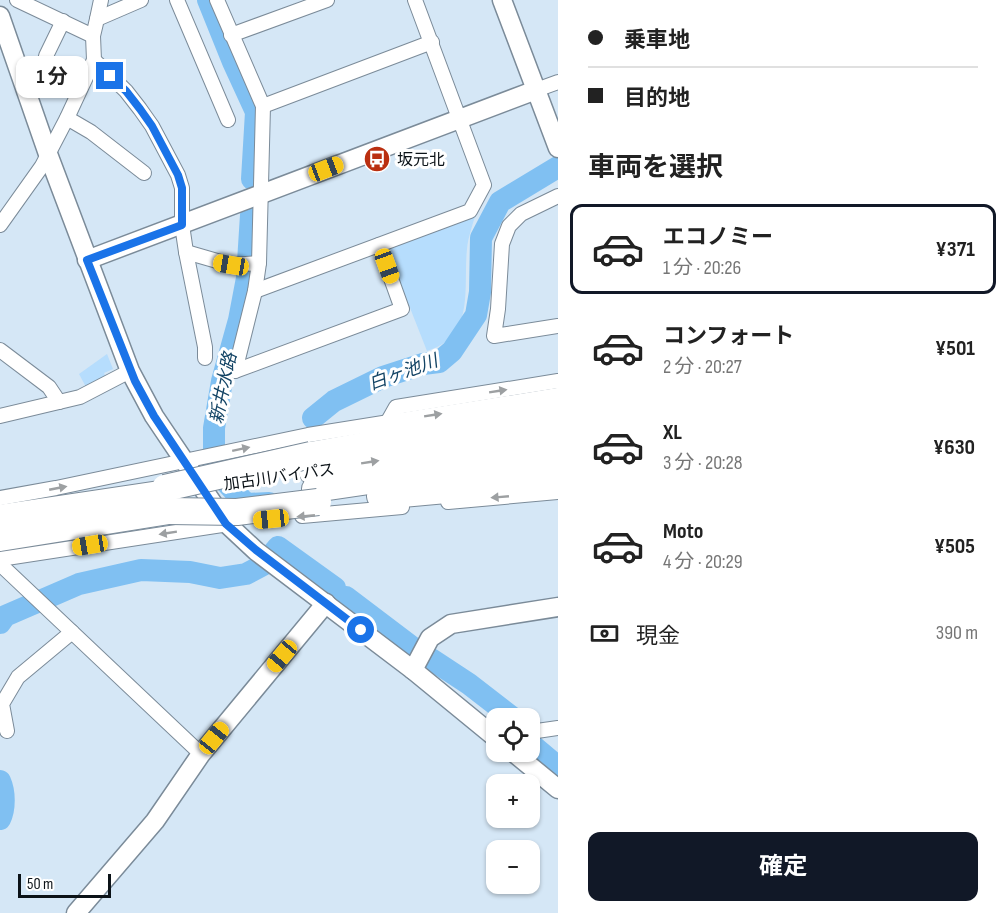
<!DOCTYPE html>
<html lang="ja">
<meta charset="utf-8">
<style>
:root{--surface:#fff;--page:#f2f2f2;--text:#222;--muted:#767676;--line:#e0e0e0;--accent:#111827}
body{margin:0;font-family:"Sofia Sans Condensed","Noto Sans JP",sans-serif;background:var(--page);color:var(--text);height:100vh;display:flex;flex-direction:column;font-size:22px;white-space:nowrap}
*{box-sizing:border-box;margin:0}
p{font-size:20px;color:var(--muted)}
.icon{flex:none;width:33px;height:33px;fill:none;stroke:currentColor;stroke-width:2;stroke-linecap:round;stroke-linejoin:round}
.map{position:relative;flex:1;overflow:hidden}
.drawer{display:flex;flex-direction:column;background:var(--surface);width:450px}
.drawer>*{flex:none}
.hud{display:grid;align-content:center;height:132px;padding:0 30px;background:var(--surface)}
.fabs{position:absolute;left:486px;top:708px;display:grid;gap:12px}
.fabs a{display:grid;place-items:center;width:54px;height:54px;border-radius:12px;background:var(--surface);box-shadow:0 2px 4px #0004;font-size:30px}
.scale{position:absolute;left:18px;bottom:15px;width:93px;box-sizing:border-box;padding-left:6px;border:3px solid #0b1217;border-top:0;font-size:16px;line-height:21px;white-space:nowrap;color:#0b1217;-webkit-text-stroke:4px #fff;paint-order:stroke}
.end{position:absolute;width:27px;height:27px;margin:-14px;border:8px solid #1a73e8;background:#fff;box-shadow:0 0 0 3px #fff}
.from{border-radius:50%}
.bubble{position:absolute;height:42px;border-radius:12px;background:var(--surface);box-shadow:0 2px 4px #0004;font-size:20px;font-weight:700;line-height:42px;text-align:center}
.car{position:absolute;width:18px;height:36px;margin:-18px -9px;border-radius:8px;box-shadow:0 0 4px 2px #0007;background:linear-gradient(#f5c518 24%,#345 0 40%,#f5c518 0 76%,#345 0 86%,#f5c518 0)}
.hud b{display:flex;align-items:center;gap:21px;height:57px;font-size:22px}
.hud b+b{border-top:2px solid var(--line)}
.hud i{width:15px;height:15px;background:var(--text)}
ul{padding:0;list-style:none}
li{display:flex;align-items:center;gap:18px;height:90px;margin:0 12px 9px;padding:0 18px;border:3px solid transparent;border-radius:12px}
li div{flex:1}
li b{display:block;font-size:22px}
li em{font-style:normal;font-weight:700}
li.selected{border-color:var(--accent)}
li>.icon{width:54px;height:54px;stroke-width:1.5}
h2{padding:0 30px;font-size:27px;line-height:72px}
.pay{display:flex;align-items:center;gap:15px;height:66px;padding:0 30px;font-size:22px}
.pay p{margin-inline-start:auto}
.button{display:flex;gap:12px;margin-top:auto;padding:12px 30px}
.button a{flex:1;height:69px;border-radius:12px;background:var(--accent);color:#fff;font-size:24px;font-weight:700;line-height:69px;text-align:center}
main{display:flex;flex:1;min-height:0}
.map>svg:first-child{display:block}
.green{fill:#b6ddfd}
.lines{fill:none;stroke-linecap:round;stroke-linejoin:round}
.river{stroke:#80c0f2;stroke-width:22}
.minor-casing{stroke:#7b8b99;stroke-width:16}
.tertiary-casing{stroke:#7b8b99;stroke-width:21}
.motorway-casing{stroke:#7b8b99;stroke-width:28}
.minor{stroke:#fff;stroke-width:14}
.tertiary{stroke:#fff;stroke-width:18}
.motorway{stroke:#fff;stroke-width:26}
.motorway-bridge-casing{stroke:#7b8b99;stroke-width:28;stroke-linecap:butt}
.motorway-bridge{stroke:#fff;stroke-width:26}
.oneway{fill:#9da0a2}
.route{stroke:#1a73e8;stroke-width:8}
.labels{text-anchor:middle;stroke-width:6;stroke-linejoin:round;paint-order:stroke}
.poi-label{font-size:16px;fill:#0b1217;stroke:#fff;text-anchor:start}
.street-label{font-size:16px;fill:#0b1217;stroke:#fff}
.water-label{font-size:18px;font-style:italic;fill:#134465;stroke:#fff}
</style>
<main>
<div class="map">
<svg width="558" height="913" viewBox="0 0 558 913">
<rect width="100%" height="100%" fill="#d5e7f6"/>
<g class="green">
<path d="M 476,213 C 473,224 468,237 467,249 C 463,288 476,336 427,351 L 388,252 L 391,245 Z"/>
<path d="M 107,354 L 113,369 L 104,373 L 106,378 L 86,387 L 79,374 Z"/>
</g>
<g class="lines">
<g class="river">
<path d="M 208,0 L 233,62 L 256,112 L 252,179"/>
<path d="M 251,215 L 247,278 L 239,320 L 222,381 L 214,428 L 214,469 L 246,504 L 269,503"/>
<path d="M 313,418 L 334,401 L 383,377 L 423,364 L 439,362 L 452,351 L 476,315 L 480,292 L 481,238 L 500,202 L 558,167"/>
<path d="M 346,597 L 412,647"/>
<path d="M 0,623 L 5,616 L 79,584 L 141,570 L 190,572 L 220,578 L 246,574 L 263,565 L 278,547 L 335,588"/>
<path d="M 431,659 L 469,684 L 513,718"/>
<path d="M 531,744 L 558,767"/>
<path d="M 0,781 C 5,792 5,809 0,819"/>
</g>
<defs>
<g id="minor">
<path d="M 17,0 L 93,36"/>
<path d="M 141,0 L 97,19 L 93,36 L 94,60 L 126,91 L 140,109 L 152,126 L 178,175 L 182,188 L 182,225 L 186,252 L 205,347 L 205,358"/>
<path d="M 177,0 L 228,120"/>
<path d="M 217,0 L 263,106 L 259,263 L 255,291 L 235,371"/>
<path d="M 97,19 L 101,0"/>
<path d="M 231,35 L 327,0"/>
<path d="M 46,56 L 63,21"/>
<path d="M 536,90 L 558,82"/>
<path d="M 263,106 L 432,42"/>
<path d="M 67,118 L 91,132 L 144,173"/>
<path d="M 558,196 L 521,214 L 509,226 L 502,244 L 498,309 L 494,336 L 558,326"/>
<path d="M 0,225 L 42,166 L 67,118 L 94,60"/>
<path d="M 186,252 L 231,265 L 259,263"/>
<path d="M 255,291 L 470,211 L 484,185 L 415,0"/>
<path d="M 0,350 L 49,387 L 59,402"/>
<path d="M 235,371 L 402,309 L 379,245"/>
<path d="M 0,416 L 80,397 L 130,371"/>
<path d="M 387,423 L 396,407 L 558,381"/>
<path d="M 0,498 L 56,488 L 308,435 L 558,395"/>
<path d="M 448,502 L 558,492"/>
<path d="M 302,516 L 402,507"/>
<path d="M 0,559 L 235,523"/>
<path d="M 0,564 L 201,754"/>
<path d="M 7,731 L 2,704 L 18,677 L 72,632"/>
<path d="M 530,732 L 558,728"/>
</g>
<g id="tertiary">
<path d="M 502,0 L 558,148"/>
<path d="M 0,16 L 48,154 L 130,371 L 154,416 L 226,523 L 256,551 L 413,670 L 496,738"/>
<path d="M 87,260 L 536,90"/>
<path d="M 413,670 L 430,638 L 451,624 L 558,607"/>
<path d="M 513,752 L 558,789"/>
<path d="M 76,913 L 155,821 L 201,754 L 326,603"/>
</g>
<g id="motorway">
<path d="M 311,455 L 558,411"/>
<path d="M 312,471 L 558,433"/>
<path d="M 315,489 L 558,453"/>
<path d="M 380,496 L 457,489 L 558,474"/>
<path d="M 0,518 L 166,493"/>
<path d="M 0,538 L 169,511"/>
</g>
</defs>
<use href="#minor" class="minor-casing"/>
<use href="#tertiary" class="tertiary-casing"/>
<use href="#motorway" class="motorway-casing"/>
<use href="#minor" class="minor"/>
<use href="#tertiary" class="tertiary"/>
<use href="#motorway" class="motorway"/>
<defs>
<g id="motorway-bridge">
<path d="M 165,488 L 311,455"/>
<path d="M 169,511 L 237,512 L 318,502"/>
</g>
</defs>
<use href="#motorway-bridge" class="motorway-bridge-casing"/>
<use href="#motorway-bridge" class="motorway-bridge"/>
</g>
<defs><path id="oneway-solid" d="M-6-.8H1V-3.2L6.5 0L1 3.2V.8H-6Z" transform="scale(1.5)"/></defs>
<g class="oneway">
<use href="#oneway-solid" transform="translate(498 391) rotate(-9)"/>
<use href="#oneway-solid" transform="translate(433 415) rotate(-9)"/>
<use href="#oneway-solid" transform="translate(241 449) rotate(-12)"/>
<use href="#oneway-solid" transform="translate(370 462) rotate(-9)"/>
<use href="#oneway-solid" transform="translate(58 488) rotate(-11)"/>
<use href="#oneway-solid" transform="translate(500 497) rotate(175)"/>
<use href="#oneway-solid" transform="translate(306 516) rotate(175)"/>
<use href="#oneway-solid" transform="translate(168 533) rotate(171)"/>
</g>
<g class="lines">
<path class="route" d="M 110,76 L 126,91 L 140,109 L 152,126 L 178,175 L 182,188 L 182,225 L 87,260 L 135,381 L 154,416 L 226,524 L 256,550 L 361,630"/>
</g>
<defs>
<symbol id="bus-disc" viewBox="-11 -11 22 22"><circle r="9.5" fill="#ba2f10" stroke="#fff"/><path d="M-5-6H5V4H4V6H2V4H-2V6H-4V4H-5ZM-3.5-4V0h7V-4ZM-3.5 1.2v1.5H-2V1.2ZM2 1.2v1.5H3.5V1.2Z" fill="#fff"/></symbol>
</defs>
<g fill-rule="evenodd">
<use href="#bus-disc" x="362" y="144" width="30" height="30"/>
</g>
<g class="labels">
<g class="poi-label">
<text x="397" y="165">坂元北</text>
</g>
<g class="street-label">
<text transform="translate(279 476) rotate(-8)" y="6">加古川バイパス</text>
</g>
<g class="water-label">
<text transform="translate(403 372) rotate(-20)" y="6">白ヶ池川</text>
<text transform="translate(223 388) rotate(-78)" y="6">新井水路</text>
</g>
</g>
</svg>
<div class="fabs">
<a><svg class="icon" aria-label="locate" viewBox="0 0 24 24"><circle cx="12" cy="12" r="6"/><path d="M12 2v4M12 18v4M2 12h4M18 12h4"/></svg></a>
<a>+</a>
<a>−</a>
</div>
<div class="scale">50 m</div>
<i class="end from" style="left:361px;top:630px"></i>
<i class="end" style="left:110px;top:76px"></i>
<div class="bubble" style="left:16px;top:56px;width:72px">1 分</div>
<i class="car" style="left:326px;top:169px;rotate:69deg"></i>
<i class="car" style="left:231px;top:265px;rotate:280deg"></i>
<i class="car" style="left:387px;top:266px;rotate:160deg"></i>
<i class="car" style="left:271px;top:519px;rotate:264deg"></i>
<i class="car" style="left:90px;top:545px;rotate:261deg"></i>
<i class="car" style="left:282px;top:656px;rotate:220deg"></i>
<i class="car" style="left:214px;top:738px;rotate:39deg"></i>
</div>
<section class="drawer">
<div class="hud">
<b><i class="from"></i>乗車地</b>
<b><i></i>目的地</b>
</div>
<h2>車両を選択</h2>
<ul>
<li class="selected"><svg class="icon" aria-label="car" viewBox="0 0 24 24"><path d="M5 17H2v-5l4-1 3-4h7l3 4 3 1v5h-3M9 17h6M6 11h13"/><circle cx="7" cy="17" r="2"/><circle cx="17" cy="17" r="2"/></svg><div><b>エコノミー</b><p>1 分 · 20:26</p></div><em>¥371</em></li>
<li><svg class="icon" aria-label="car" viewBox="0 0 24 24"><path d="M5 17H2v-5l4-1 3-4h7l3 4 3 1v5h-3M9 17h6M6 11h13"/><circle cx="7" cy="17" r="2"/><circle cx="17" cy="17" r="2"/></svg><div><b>コンフォート</b><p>2 分 · 20:27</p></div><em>¥501</em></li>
<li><svg class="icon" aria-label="car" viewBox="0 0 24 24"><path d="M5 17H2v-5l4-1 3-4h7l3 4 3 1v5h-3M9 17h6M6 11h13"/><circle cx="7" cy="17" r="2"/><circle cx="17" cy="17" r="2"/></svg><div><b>XL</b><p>3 分 · 20:28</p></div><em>¥630</em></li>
<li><svg class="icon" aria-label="car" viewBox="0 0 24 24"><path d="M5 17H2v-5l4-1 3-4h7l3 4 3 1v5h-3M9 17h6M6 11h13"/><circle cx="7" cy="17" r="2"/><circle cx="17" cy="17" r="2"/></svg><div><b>Moto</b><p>4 分 · 20:29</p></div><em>¥505</em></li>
</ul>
<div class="pay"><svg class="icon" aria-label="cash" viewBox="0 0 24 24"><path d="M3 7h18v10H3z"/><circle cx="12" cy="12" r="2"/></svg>現金<p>390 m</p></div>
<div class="button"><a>確定</a></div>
</section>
</main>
